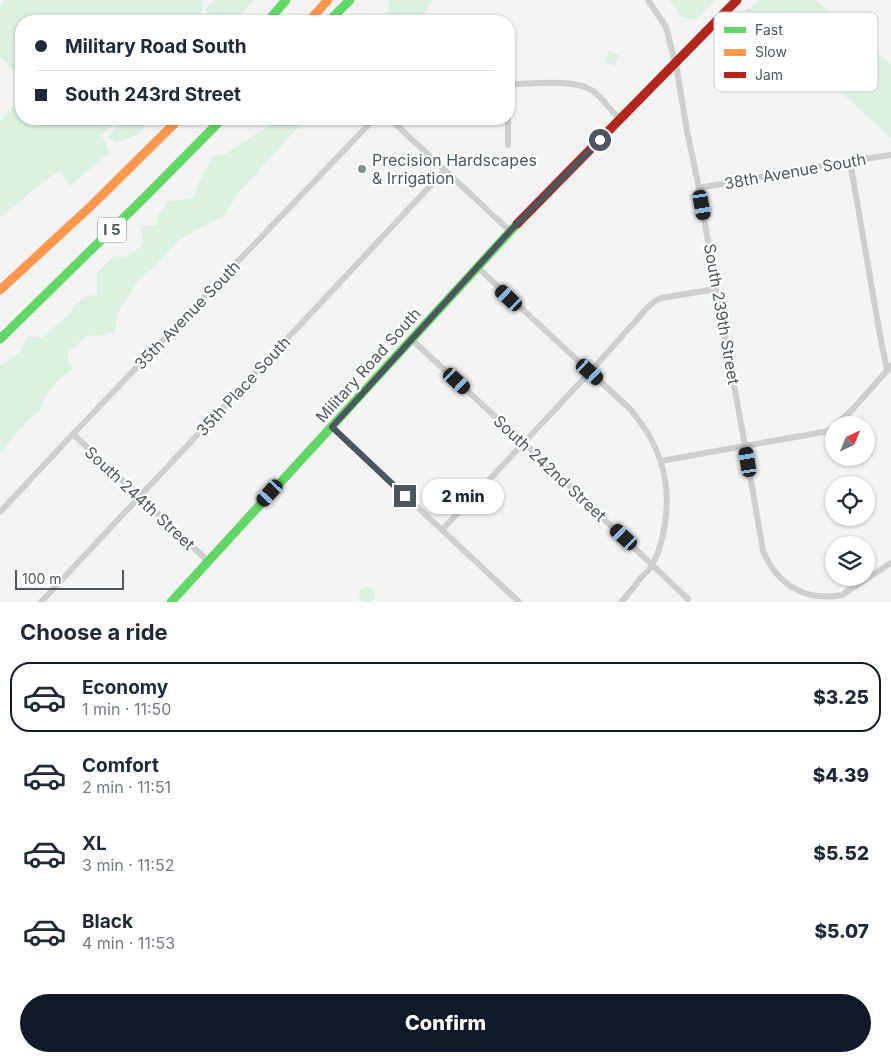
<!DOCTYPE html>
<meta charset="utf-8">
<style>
:root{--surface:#fff;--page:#f6f6f7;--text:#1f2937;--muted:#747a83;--line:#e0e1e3;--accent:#111827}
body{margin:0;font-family:Inter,sans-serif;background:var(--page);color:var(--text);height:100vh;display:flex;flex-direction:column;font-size:19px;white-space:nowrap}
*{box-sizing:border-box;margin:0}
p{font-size:16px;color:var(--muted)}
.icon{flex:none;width:28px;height:28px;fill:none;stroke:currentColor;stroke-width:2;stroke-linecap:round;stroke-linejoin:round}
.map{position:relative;height:602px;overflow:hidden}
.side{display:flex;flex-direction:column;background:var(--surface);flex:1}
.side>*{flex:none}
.hud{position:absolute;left:15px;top:15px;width:500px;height:110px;border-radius:20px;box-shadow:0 1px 4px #0004;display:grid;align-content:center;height:110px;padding:0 20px;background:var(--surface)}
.needle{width:32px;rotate:44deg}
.buttons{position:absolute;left:825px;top:416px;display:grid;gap:10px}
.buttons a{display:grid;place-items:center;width:50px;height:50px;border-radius:50%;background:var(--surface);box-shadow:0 1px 4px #0004;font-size:25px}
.scale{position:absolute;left:15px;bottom:12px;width:109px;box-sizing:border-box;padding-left:5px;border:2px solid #4b565e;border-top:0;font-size:14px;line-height:18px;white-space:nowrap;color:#4b565e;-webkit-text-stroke:4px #fff;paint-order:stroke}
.end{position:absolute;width:22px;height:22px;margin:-11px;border:6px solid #4b565e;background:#fff;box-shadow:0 0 0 2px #fff}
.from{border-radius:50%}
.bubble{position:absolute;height:35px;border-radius:18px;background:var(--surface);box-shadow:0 1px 4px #0004;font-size:16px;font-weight:800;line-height:35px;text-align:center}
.car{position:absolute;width:15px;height:30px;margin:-15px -8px;border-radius:6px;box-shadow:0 0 4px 1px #0007;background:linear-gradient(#222 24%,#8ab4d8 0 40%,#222 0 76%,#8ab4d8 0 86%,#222 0)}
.hud b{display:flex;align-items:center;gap:18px;height:48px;font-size:19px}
.hud b+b{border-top:1px solid var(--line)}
.hud i{width:12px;height:12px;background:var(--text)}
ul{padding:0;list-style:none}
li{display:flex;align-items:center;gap:15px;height:70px;margin:0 10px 8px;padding:0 10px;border:2px solid transparent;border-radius:20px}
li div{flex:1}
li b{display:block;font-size:19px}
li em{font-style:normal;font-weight:800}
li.active{border-color:var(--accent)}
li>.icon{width:45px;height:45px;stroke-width:1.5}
h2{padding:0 20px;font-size:22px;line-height:60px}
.cta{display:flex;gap:10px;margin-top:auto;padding:10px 20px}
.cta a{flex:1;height:58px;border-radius:30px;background:var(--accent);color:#fff;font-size:20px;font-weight:800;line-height:58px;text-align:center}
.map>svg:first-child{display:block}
.commercial{fill:#e6e5e2}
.green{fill:#daf0e1}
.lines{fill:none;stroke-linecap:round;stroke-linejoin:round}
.street{stroke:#cdced0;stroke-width:6}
.fast{stroke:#63d668;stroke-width:9}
.slow{stroke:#ff974d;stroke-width:9}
.jam{stroke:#b3261e;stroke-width:9}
.route{stroke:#4b565e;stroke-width:6}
.poi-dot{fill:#868d92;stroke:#fff;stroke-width:2}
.labels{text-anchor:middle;stroke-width:4;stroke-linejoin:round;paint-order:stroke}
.shield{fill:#fff;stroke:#81898e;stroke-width:1}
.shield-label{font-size:15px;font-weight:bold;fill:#4b565e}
.poi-label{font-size:16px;fill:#4b565e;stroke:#fff;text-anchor:start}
.street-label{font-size:16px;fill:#4b565e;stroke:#fff}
.key{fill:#fff;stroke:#c9cccf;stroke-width:1}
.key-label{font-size:14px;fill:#4b565e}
</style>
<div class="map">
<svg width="891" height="602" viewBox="0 0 891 602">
<rect width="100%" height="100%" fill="#f3f3f3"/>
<path class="commercial" d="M 748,7 L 797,52 L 778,72 L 730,26 Z"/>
<g class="green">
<path d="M 4,0 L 204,0 L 202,2 L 202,21 L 21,21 L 21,79 L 0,56 L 0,8 Z"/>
<path d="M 214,0 L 254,0 L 235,21 L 208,21 L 206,9 Z"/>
<path d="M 389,0 L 433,0 L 420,21 L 363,21 L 389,12 Z"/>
<path d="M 669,0 L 715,0 L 696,20 L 682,17 Z"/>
<path d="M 759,0 L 816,0 L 891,64 L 891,138 L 750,9 Z"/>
<path d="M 609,51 L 619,55 L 615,66 L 605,62 Z"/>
<path d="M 21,94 L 21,119 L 119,119 L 102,135 L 109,153 L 70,186 L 59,171 L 33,190 L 0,218 L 0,123 Z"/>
<path d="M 125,119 L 152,119 L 138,134 L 117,143 L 107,137 Z"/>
<path d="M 279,119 L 306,119 L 238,193 L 225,215 L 180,239 L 155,266 L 138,281 L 117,314 L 115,332 L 104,335 L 86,336 L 67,354 L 72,370 L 58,380 L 44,398 L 40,410 L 24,424 L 5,448 L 0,452 L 0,366 L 19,353 L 28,336 L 41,338 L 67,316 L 76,304 L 86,296 L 97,295 L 97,273 L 114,256 L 126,257 L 143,245 L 142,226 L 158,225 L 157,216 L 169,201 L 194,198 L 199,182 L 213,156 L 225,154 Z"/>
<circle cx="367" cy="595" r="8"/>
</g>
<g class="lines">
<g class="street">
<path d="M 648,0 L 666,27 L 677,70 L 687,131 L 699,188 L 716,289 L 745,445 L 763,551 C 777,584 804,602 842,595 L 891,563"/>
<path d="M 509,84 C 531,84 575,78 593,91 C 603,99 611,110 620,120"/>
<path d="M 390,119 L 510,231"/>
<path d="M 508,119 L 508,145"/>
<path d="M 850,161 L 881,341 L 887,369"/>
<path d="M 699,188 L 850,161 L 891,155"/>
<path d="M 477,267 L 630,409 C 658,441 672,480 665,523 C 663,537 660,551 653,563 C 651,568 647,572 643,575 C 636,584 629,594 621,602"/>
<path d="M 411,339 L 524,443 L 688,599"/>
<path d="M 835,425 L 853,409 L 891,366"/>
<path d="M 332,427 L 519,602"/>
<path d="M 73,434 L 208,561"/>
<path d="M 661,461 L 823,432 L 828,431 L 834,426"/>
<path d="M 0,512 L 73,434 L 374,119"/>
<path d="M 442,530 L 590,372 L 648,307 L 654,302 L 661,298 L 716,289"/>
<path d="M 41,602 L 445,170"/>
</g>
<g class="fast">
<path d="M 268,21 L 286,0"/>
<path d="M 329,21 L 350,0"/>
<path d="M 0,339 L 146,196 L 222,119"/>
<path d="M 171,602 L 517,224"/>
</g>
<g class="slow">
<path d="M 309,21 L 328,0"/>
<path d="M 0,290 L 91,206 L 179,119"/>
</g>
<path class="jam" d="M 517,224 L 737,0"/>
</g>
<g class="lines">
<path class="route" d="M 405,496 L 332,427 L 510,231 L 600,140"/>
</g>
<circle class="poi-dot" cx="362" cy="169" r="5"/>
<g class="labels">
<rect class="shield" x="98" y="217.5" width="28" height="25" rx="4"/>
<g class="shield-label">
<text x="112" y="235">I 5</text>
</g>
<g class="poi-label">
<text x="372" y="166">Precision Hardscapes<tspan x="372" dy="18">&amp; Irrigation</tspan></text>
</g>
<g class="street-label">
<text transform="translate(795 171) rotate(-10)" y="6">38th Avenue South</text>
<text transform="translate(722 314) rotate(80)" y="6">South 239th Street</text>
<text transform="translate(187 315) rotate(-46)" y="6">35th Avenue South</text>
<text transform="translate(368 365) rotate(-48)" y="6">Military Road South</text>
<text transform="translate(243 386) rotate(-47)" y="6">35th Place South</text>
<text transform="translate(550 468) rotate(43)" y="6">South 242nd Street</text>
<text transform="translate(140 498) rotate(43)" y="6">South 244th Street</text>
</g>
</g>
<rect x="714" y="12" width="164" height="80" rx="8" class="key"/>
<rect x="724" y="27" width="22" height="6" fill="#63d668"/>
<rect x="724" y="49" width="22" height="7" fill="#ff974d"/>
<rect x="724" y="72" width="22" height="6" fill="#b3261e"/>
<g class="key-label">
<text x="755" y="35">Fast</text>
<text x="755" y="57">Slow</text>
<text x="755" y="80">Jam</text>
</g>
</svg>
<div class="buttons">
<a><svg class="needle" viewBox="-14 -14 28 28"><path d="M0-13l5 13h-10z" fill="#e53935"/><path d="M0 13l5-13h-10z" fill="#747a83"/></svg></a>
<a><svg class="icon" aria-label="locate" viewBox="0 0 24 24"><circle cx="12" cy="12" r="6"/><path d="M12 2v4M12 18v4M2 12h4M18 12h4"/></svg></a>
<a><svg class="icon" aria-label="layers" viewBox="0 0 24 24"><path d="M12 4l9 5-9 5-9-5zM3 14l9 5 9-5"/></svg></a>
</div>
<div class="scale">100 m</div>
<i class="end from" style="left:600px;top:140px"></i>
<i class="end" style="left:405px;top:496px"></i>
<div class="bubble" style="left:422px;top:479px;width:82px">2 min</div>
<i class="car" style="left:702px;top:205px;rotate:170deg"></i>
<i class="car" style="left:509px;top:298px;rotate:313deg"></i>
<i class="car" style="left:590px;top:372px;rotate:132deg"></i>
<i class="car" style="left:457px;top:381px;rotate:133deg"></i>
<i class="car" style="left:748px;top:462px;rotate:351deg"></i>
<i class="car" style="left:270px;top:493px;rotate:222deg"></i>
<i class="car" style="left:624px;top:537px;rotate:313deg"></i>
<div class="hud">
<b><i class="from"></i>Military Road South</b>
<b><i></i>South 243rd Street</b>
</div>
</div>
<section class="side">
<h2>Choose a ride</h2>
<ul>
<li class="active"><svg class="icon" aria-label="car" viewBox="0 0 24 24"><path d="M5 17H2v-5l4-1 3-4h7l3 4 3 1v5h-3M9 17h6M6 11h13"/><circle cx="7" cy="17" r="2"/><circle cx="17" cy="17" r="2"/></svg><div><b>Economy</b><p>1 min · 11:50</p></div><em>$3.25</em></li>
<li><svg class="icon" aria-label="car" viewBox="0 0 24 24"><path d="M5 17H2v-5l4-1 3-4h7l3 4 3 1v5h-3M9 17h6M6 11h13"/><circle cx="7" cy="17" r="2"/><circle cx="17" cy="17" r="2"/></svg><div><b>Comfort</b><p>2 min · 11:51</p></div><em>$4.39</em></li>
<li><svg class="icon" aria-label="car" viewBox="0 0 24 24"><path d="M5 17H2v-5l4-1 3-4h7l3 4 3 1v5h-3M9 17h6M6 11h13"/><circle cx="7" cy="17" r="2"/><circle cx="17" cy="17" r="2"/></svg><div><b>XL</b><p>3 min · 11:52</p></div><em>$5.52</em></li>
<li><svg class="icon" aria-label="car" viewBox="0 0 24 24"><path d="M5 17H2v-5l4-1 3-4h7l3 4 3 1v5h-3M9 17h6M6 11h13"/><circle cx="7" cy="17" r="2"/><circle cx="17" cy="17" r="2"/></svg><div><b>Black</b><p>4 min · 11:53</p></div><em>$5.07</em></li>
</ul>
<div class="cta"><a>Confirm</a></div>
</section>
